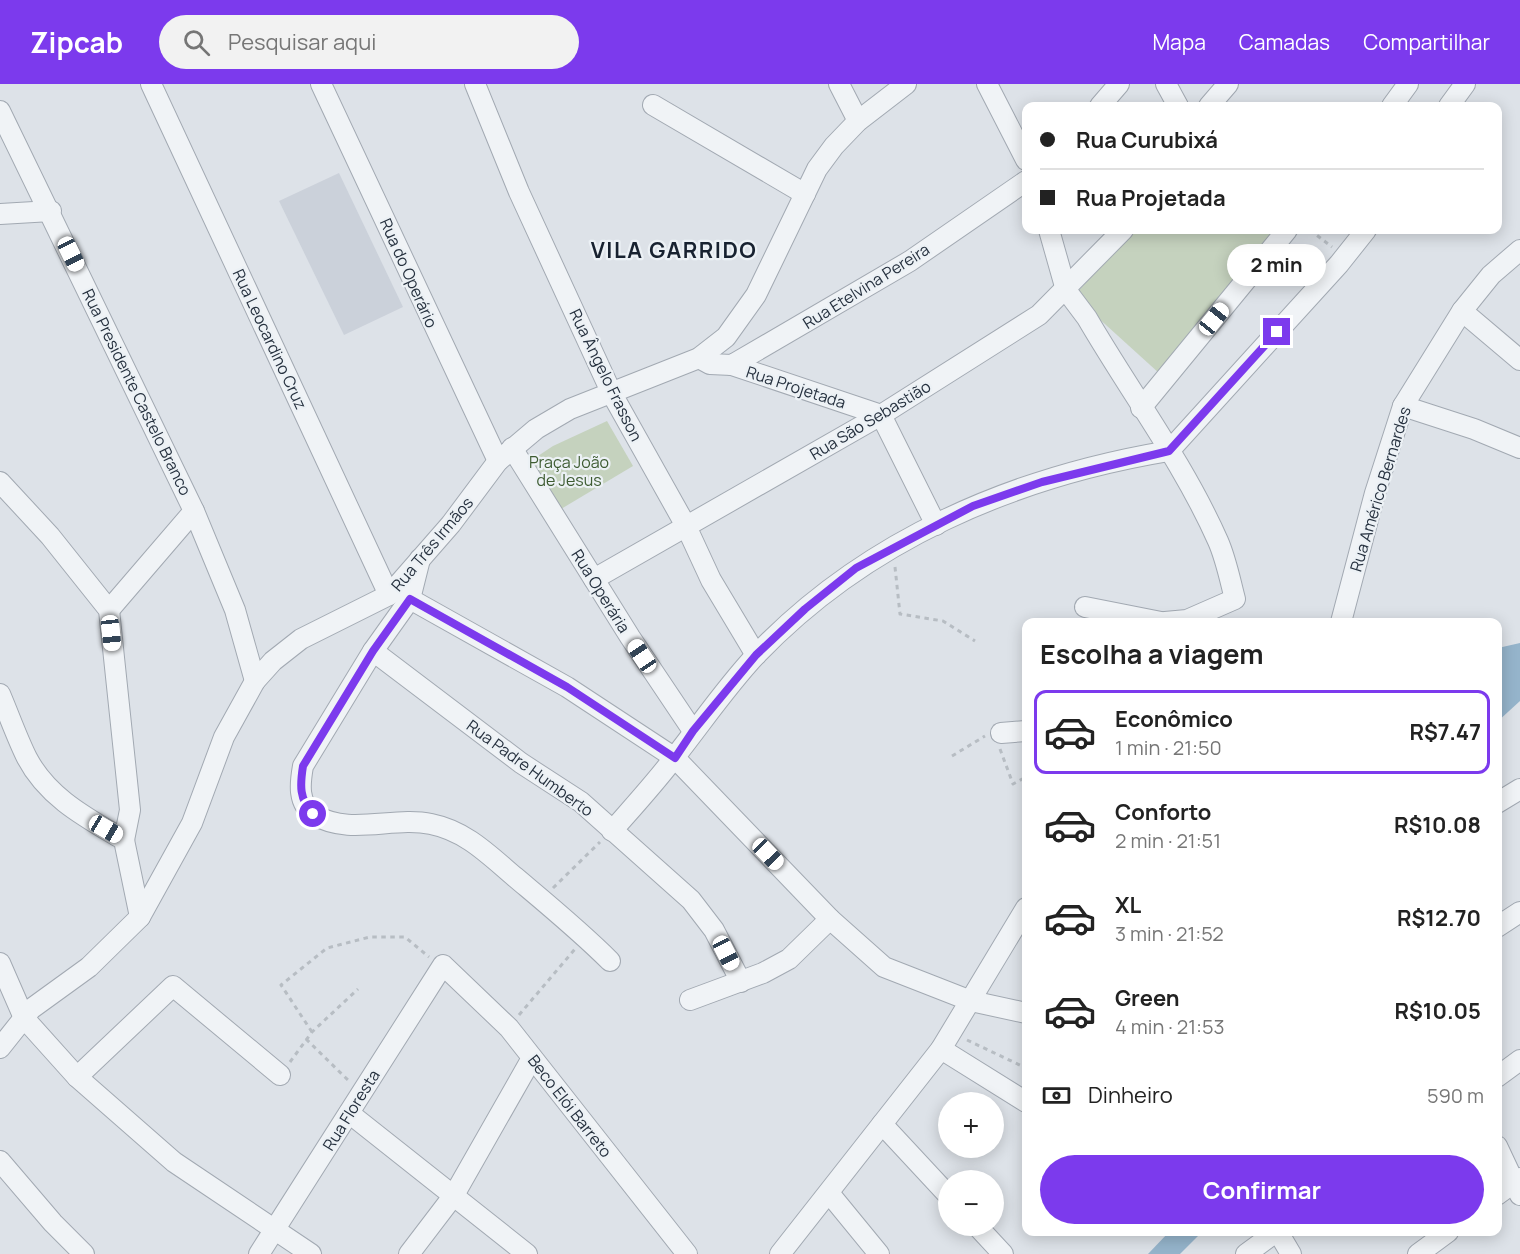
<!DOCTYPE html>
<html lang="pt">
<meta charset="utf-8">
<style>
:root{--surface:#fff;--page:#f2f2f2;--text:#222;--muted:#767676;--line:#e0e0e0;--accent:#7c3aed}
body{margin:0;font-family:Manrope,sans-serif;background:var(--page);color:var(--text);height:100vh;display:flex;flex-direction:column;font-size:22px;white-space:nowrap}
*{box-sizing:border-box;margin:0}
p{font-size:20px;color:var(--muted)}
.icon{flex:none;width:33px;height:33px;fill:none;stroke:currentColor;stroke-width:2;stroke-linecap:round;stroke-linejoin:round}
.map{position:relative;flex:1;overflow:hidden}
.drawer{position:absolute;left:1022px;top:534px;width:480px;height:618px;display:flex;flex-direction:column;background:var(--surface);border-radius:12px;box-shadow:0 3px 15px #0003}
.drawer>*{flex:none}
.hud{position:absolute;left:1022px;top:18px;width:480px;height:132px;border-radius:12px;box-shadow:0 3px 15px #0003;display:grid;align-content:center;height:132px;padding:0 18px;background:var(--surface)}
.controls{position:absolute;left:938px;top:1008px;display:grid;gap:12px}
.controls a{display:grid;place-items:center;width:66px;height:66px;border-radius:50%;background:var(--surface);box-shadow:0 3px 15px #0003;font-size:30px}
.end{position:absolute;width:27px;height:27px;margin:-14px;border:8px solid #7c3aed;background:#fff;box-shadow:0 0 0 3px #fff}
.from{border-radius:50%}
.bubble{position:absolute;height:42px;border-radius:21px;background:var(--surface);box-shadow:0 3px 15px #0003;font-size:20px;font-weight:700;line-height:42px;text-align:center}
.car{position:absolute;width:18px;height:36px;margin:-18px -9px;border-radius:8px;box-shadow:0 0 4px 2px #0007;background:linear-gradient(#fff 24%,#345 0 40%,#fff 0 76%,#345 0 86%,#fff 0)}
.hud b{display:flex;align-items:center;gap:21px;height:57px;font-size:22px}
.hud b+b{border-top:2px solid var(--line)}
.hud i{width:15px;height:15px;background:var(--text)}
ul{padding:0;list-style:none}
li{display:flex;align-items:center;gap:18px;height:84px;margin:0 12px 9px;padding:0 6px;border:3px solid transparent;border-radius:12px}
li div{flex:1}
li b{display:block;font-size:22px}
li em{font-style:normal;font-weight:700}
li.selected{border-color:var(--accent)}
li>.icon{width:54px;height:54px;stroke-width:1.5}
h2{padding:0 18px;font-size:27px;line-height:72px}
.pay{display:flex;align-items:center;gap:15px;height:66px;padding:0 18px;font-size:22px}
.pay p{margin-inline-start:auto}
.action{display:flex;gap:12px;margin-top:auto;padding:12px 18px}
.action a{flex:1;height:69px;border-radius:36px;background:var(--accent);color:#fff;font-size:24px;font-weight:700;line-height:69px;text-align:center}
header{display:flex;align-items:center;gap:36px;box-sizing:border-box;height:84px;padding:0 30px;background:var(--accent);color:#fff}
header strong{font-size:28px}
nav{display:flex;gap:33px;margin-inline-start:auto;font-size:21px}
.search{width:420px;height:54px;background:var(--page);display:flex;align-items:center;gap:15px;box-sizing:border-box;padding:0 21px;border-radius:33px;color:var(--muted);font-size:22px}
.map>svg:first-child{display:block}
.built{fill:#cbd1da}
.green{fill:#c5d2be}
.water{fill:#95b4cb}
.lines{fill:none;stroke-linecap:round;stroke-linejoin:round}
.minor-casing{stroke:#a2a9b2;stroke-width:22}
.path{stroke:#b7bdc3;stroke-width:3;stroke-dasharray:4.5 4.5;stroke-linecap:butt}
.minor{stroke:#f0f3f6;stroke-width:20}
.route{stroke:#7c3aed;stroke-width:8}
.labels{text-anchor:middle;stroke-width:4.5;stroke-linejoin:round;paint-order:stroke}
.street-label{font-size:16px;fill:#26313f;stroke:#ecf1f5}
.park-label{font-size:16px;fill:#3e5c32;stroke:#ecf1f5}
.district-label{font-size:22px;font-weight:bold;letter-spacing:1.5px;fill:#182230;stroke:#ecf1f5}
</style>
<header>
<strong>Zipcab</strong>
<div class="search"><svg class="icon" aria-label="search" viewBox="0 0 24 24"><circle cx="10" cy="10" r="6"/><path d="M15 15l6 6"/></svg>Pesquisar aqui</div>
<nav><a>Mapa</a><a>Camadas</a><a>Compartilhar</a></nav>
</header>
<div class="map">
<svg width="1520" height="1170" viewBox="0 0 1520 1170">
<rect width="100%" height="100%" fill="#dde2e8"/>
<path class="built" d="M 339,89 L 403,223 L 344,251 L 279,117 Z"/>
<g class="green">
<path d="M 1132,146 L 1276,146 L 1160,290 L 1074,212 Z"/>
<path d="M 607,337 L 633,382 L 556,428 L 526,380 L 553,362 Z"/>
</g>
<g class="water">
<path d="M 1520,559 L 1520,617 L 1497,638 L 1498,564 Z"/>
<path d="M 1169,1148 L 1202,1148 L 1180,1170 L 1148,1170 Z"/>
</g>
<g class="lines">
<defs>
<g id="minor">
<path d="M 151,0 L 389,511"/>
<path d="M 321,0 L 498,377"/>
<path d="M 475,0 L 519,108 L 612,310 L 686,442 L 711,496 L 756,571"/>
<path d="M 839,0 L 858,37"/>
<path d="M 987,0 L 1026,76"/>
<path d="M 1166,0 L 1178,22"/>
<path d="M 653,21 L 805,110"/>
<path d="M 1100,22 L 1119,0"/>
<path d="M 1209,22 L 1228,0"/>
<path d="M 1392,22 L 1408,0"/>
<path d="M 1449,22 L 1465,0"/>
<path d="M 0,27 L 194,427 L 235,526 L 255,597"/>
<path d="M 0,130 L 51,127"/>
<path d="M 1049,146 L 1066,206 L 1087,234 C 1130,308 1183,378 1218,457 C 1226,475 1230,496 1235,515 L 1187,536 L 1165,538"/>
<path d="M 1462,227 L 1520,276"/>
<path d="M 699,274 L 710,280 L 732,281 L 910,177 L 1026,97"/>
<path d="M 732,281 L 881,331 L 936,441"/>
<path d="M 1403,322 L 1474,345 L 1520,364"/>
<path d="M 1141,324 L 1287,146"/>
<path d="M 512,364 L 630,553 L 693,647"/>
<path d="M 1169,367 L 1339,180 L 1366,146"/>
<path d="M 0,398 L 50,452 L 109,526 L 130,726 L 124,756"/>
<path d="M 420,475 L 410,515 L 373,567 L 303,682 C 300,699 297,720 315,731 C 349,752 394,732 431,740 C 466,747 489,771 515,793 C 547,820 580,847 610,877"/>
<path d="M 594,495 L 881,331 L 1039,231 L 1123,146"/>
<path d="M 410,515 L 567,603 L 675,674 L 830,835 L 884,883 L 971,917 L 1026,929"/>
<path d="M 1085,523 L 1161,538"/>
<path d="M 109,526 L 194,427"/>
<path d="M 1341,538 L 1375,409 L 1403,322 L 1462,227 L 1491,191 L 1520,166"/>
<path d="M 373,567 L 521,679 L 581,718 L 691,816 L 714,846 L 741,898"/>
<path d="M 0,610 C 9,631 17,654 27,674 C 48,714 87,734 124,756 L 140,833"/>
<path d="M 1001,649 L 1026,647"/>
<path d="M 1497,719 L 1520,705"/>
<path d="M 612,747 C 633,723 655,699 674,674 C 701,640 726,603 756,571 C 866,456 1013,393 1169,367"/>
<path d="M 1497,843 L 1520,828"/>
<path d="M 0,879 L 24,934 L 77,993 L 174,1078 L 311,1170"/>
<path d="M 690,916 L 763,889 L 789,875 L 830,835"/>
<path d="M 0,964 L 31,925 L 89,883 L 140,833 L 192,739 L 224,653 L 255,597 L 273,577 L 301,555 L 389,511 L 451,440 L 498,377 L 536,345 L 570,325 L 699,274 L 726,253 L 756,211 L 817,85 L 834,62 L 858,37 L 906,0"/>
<path d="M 941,965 L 1026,1018"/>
<path d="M 77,993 L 173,902 L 280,991"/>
<path d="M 1497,993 L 1520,976"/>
<path d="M 349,1029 L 527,1170"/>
<path d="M 882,1040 L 948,1111"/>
<path d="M 1497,1062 L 1520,1111"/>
<path d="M 0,1077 L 53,1139 L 84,1170"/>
<path d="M 829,1109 L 879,1170"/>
<path d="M 1497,1111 L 1520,1094"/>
<path d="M 977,1142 L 1003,1170"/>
<path d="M 1278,1148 L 1291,1170"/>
<path d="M 259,1170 L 443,881 L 509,944 L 687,1170"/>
<path d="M 409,1170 L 454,1111 L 532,974"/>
<path d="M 780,1170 L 941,965 L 1026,824"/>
<path d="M 1246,1170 L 1276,1148"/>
<path d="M 1418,1170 L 1448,1148"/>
</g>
</defs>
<use href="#minor" class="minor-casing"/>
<g class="path">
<path d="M 1310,146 L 1332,163"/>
<path d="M 895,483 L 900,530 L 943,537 L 975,557"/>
<path d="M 1000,665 L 1013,700 L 1026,693"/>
<path d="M 952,672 L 985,652"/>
<path d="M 553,804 L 600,758"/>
<path d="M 519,931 L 575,865"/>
<path d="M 312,948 L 281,901 L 327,864 L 370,853 L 405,853 L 429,873"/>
<path d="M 306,955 L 350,998"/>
<path d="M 967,956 L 1026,984"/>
<path d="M 290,978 L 312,948 L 358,905"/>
</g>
<use href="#minor" class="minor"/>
</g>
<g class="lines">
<path class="route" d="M 313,730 C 299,715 300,701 303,682 L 373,567 L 410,515 L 567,603 L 675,674 L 693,647 L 756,571 L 805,525 L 856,484 L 973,422 L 1042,398 L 1169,367 L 1277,248"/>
</g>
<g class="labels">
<g class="street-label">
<text transform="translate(409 189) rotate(66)" y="6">Rua do Operário</text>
<text transform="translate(866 202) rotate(-32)" y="6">Rua Etelvina Pereira</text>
<text transform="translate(270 255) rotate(65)" y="6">Rua Leocardino Cruz</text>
<text transform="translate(606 291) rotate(64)" y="6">Rua Ângelo Frasson</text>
<text transform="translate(796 303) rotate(18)" y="6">Rua Projetada</text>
<text transform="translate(137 308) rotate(64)" y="6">Rua Presidente Castelo Branco</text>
<text transform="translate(870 336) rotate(-31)" y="6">Rua São Sebastião</text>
<text transform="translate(1380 405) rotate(-73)" y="6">Rua Américo Bernardes</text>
<text transform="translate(432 460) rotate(-50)" y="6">Rua Três Irmãos</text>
<text transform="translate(601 507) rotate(58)" y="6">Rua Operária</text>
<text transform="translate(530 684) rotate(36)" y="6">Rua Padre Humberto</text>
<text transform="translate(570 1022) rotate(52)" y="6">Beco Elói Barreto</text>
<text transform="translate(351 1026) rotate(-58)" y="6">Rua Floresta</text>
</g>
<g class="park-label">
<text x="569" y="384">Praça João<tspan x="569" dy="18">de Jesus</tspan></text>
</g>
<g class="district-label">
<text x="674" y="174">VILA GARRIDO</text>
</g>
</g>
</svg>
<div class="controls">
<a>+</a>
<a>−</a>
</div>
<i class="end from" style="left:313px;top:730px"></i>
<i class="end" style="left:1277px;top:248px"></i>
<div class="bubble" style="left:1227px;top:160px;width:99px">2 min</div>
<i class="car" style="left:71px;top:170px;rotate:154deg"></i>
<i class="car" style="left:1214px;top:235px;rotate:39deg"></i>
<i class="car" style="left:111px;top:549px;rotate:174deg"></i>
<i class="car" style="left:642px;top:572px;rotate:326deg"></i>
<i class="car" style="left:106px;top:745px;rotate:120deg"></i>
<i class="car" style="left:768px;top:770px;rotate:136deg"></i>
<i class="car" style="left:726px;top:869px;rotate:153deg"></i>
<div class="hud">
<b><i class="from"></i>Rua Curubixá</b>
<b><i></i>Rua Projetada</b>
</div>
<section class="drawer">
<h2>Escolha a viagem</h2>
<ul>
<li class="selected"><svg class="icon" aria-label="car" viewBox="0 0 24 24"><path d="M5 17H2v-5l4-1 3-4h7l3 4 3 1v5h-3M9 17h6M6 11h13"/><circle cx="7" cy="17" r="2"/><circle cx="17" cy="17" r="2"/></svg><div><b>Econômico</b><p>1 min · 21:50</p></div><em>R$7.47</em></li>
<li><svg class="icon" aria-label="car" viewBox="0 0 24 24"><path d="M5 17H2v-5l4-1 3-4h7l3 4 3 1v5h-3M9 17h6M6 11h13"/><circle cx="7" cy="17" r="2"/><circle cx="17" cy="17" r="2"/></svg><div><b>Conforto</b><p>2 min · 21:51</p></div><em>R$10.08</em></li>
<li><svg class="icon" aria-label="car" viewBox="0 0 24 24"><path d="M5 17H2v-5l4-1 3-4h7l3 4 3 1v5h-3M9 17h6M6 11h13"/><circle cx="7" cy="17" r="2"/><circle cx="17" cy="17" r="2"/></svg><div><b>XL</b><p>3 min · 21:52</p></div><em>R$12.70</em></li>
<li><svg class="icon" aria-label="car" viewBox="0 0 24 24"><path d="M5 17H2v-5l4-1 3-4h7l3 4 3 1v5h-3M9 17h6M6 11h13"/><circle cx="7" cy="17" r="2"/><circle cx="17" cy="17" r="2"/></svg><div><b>Green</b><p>4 min · 21:53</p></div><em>R$10.05</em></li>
</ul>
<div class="pay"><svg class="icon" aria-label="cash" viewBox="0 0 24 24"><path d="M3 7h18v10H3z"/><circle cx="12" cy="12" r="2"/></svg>Dinheiro<p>590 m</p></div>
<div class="action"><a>Confirmar</a></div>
</section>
</div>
